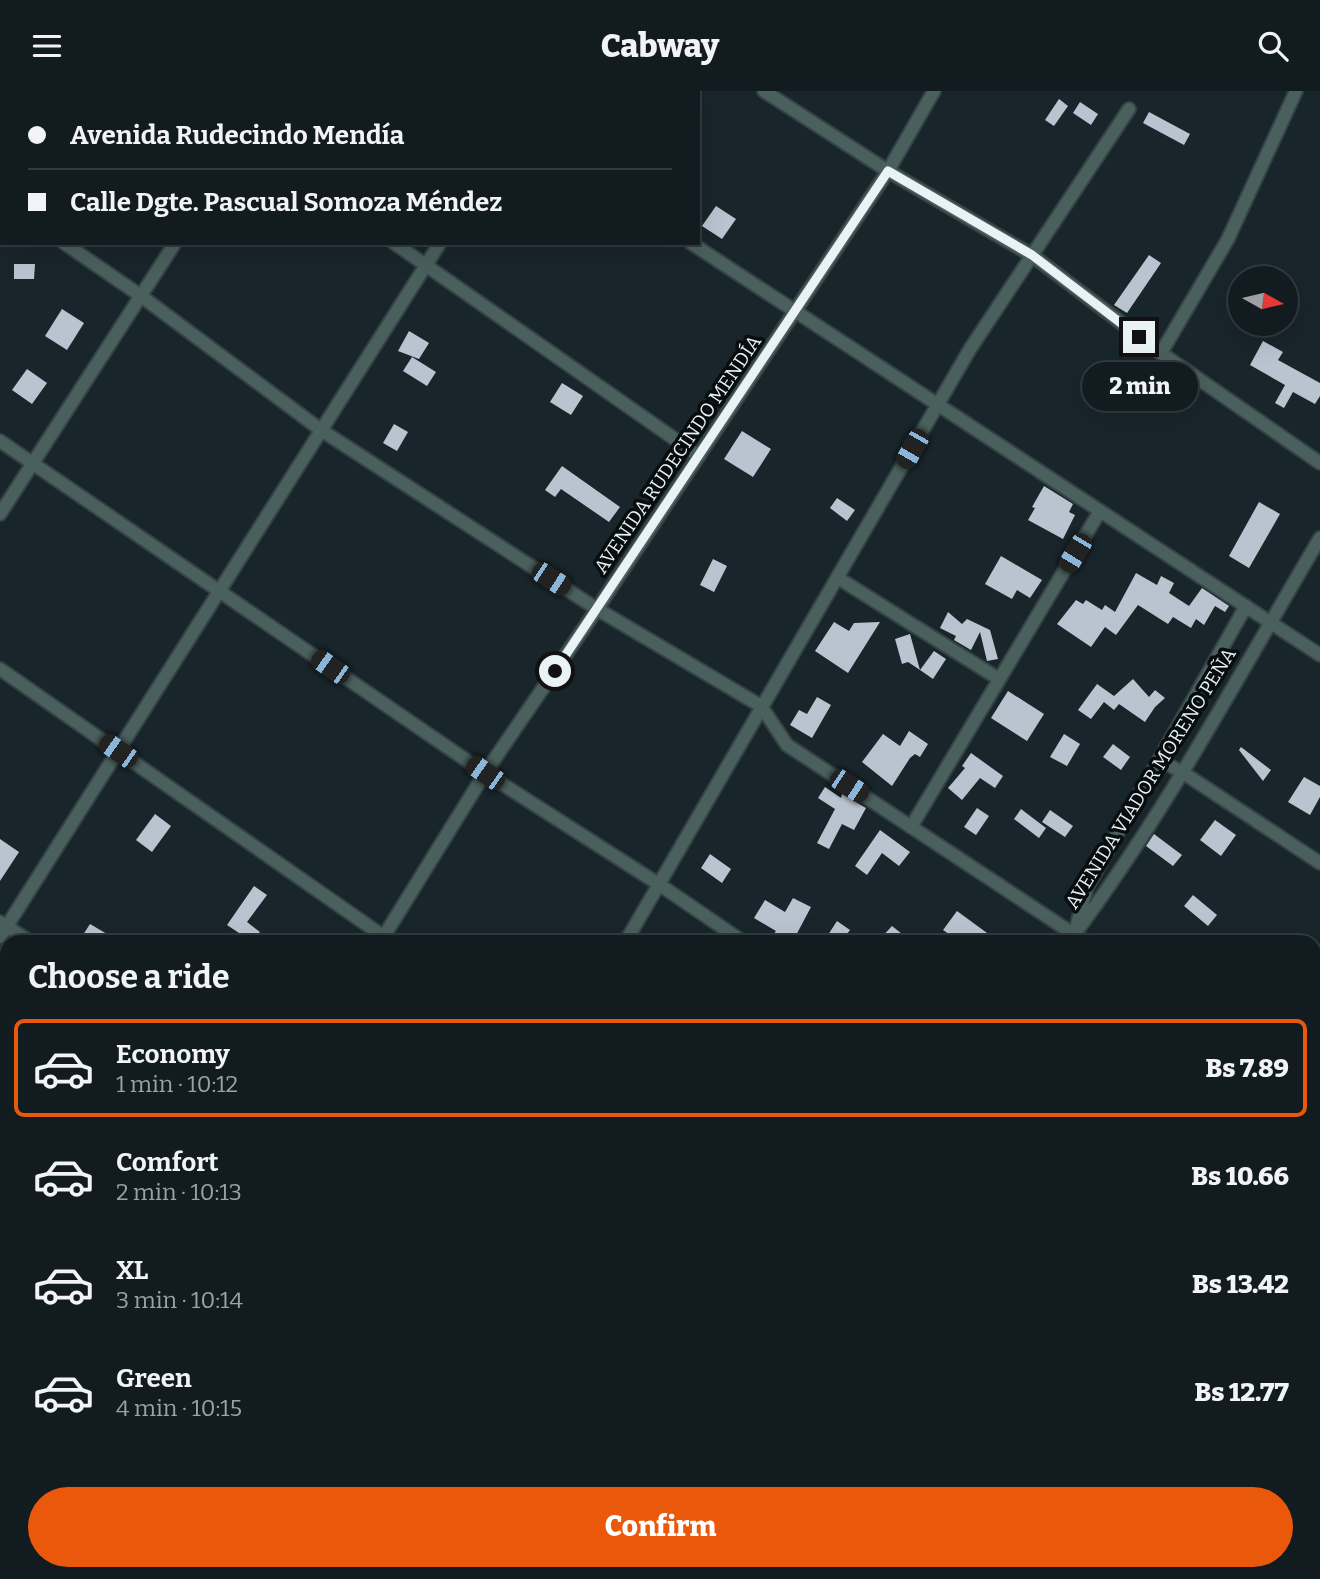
<!DOCTYPE html>
<meta charset="utf-8">
<style>
:root{--surface:#121c20;--page:#1f292d;--text:#f1f3f6;--muted:#9ca1a5;--line:#313a3e;--accent:#ea580c}
body{margin:0;font-family:Bitter,serif;background:var(--page);color:var(--text);height:100vh;display:flex;flex-direction:column;font-size:26px;white-space:nowrap}
*{box-sizing:border-box;margin:0}
p{font-size:23px;color:var(--muted)}
.icon{flex:none;width:38px;height:38px;fill:none;stroke:currentColor;stroke-width:2;stroke-linecap:round;stroke-linejoin:round}
.map{position:relative;flex:1;overflow:hidden}
.drawer{position:absolute;left:0px;top:844px;width:1321px;height:646px;display:flex;flex-direction:column;background:var(--surface);border-radius:21px 21px 0 0;box-shadow:0 7px 28px #0002,0 0 0 2px var(--line)}
.drawer>*{flex:none}
.banner{position:absolute;left:0px;top:0px;width:700px;height:154px;box-shadow:0 7px 28px #0002,0 0 0 2px var(--line);display:grid;align-content:center;height:154px;padding:0 28px;background:var(--surface)}
.needle{width:46px;rotate:98deg}
.tools{position:absolute;left:1228px;top:175px;display:grid;gap:14px}
.tools a{display:grid;place-items:center;width:70px;height:70px;border-radius:50%;background:var(--surface);box-shadow:0 7px 28px #0002,0 0 0 2px var(--line);font-size:35px}
.end{position:absolute;width:32px;height:32px;margin:-16px;border:9px solid #e9f2f4;background:#111;box-shadow:0 0 0 4px #111}
.from{border-radius:50%}
.bubble{position:absolute;height:49px;border-radius:24px;background:var(--surface);box-shadow:0 7px 28px #0002,0 0 0 2px var(--line);font-size:23px;font-weight:800;line-height:49px;text-align:center}
.car{position:absolute;width:21px;height:42px;margin:-21px -10px;border-radius:9px;box-shadow:0 0 5px 2px #0007;background:linear-gradient(#222 24%,#8ab4d8 0 40%,#222 0 76%,#8ab4d8 0 86%,#222 0)}
.banner b{display:flex;align-items:center;gap:24px;height:66px;font-size:26px}
.banner b+b{border-top:2px solid var(--line)}
.banner i{width:18px;height:18px;background:var(--text)}
ul{padding:0;list-style:none}
li{display:flex;align-items:center;gap:21px;height:98px;margin:0 14px 10px;padding:0 14px;border:4px solid transparent;border-radius:10px}
li div{flex:1}
li b{display:block;font-size:26px}
li em{font-style:normal;font-weight:800}
li.current{border-color:var(--accent)}
li>.icon{width:63px;height:63px;stroke-width:1.5}
h2{padding:0 28px;font-size:32px;line-height:84px}
.cta{display:flex;gap:14px;margin-top:auto;padding:14px 28px}
.cta a{flex:1;height:80px;border-radius:42px;background:var(--accent);color:#fff;font-size:28px;font-weight:800;line-height:80px;text-align:center}
header{display:flex;justify-content:space-between;align-items:center;height:91px;padding:0 28px;background:var(--surface);font-size:32px;font-weight:800}
.map>svg:first-child{display:block}
.green{fill:#2a3f32}
.building{fill:#bac4d0}
.lines{fill:none;stroke-linecap:round;stroke-linejoin:round}
.street-casing{stroke:#354246;stroke-width:16}
.street{stroke:#4a605d;stroke-width:12}
.route{stroke:#e9f2f4;stroke-width:9}
.labels{text-anchor:middle;stroke-width:7;stroke-linejoin:round;paint-order:stroke}
.street-label{font-size:19px;fill:#e9f2f4;stroke:#080d0f}
</style>
<header><svg class="icon" aria-label="menu" viewBox="0 0 24 24"><path d="M4 6h16M4 12h16M4 18h16"/></svg>Cabway<svg class="icon" aria-label="search" viewBox="0 0 24 24"><circle cx="10" cy="10" r="6"/><path d="M15 15l6 6"/></svg></header>
<div class="map">
<svg width="1320" height="1488" viewBox="0 0 1320 1488">
<rect width="100%" height="100%" fill="#18252a"/>
<path class="green" d="M 528,1482 L 1161,1482 L 1182,1488 L 537,1488 Z"/>
<g class="building">
<path d="M 1059,8 L 1068,15 L 1054,35 L 1045,29 Z"/>
<path d="M 1080,11 L 1098,23 L 1091,34 L 1073,22 Z"/>
<path d="M 1149,21 L 1190,43 L 1184,54 L 1143,32 Z"/>
<path d="M 716,115 L 736,128 L 722,148 L 702,135 Z"/>
<path d="M 1149,164 L 1161,172 L 1127,222 L 1114,214 Z"/>
<path d="M 14,173 L 35,173 L 34,188 L 14,188 Z"/>
<path d="M 62,218 L 84,232 L 67,259 L 45,245 Z"/>
<path d="M 409,240 L 429,252 L 419,268 L 398,260 Z"/>
<path d="M 1263,250 L 1283,261 L 1278,269 L 1320,292 L 1320,305 L 1315,313 L 1293,301 L 1284,317 L 1275,312 L 1285,294 L 1250,274 Z"/>
<path d="M 412,266 L 436,281 L 427,295 L 403,280 Z"/>
<path d="M 27,278 L 47,292 L 32,313 L 12,299 Z"/>
<path d="M 562,292 L 583,305 L 571,324 L 550,311 Z"/>
<path d="M 394,333 L 408,341 L 397,360 L 383,352 Z"/>
<path d="M 742,340 L 771,358 L 753,386 L 724,368 Z"/>
<path d="M 562,375 L 620,416 L 609,431 L 561,398 L 555,406 L 545,399 Z"/>
<path d="M 1044,395 L 1073,413 L 1069,421 L 1075,424 L 1063,448 L 1028,429 L 1035,417 L 1032,416 Z"/>
<path d="M 837,407 L 855,419 L 847,430 L 830,417 Z"/>
<path d="M 1259,411 L 1280,423 L 1249,477 L 1229,465 Z"/>
<path d="M 1001,465 L 1042,489 L 1030,507 L 1017,499 L 1012,508 L 985,493 Z"/>
<path d="M 713,468 L 727,475 L 714,501 L 700,494 Z"/>
<path d="M 1136,482 L 1157,494 L 1161,485 L 1174,492 L 1169,502 L 1189,515 L 1202,497 L 1229,515 L 1225,521 L 1215,515 L 1204,534 L 1196,528 L 1191,537 L 1173,526 L 1168,533 L 1138,514 L 1116,544 L 1105,536 L 1091,556 L 1057,533 L 1076,509 L 1083,513 L 1086,509 L 1102,519 L 1105,514 L 1115,521 Z"/>
<path d="M 948,521 L 962,533 L 967,528 L 990,539 L 998,568 L 987,570 L 980,541 L 971,559 L 954,549 L 956,545 L 940,537 Z"/>
<path d="M 834,531 L 849,540 L 854,532 L 880,531 L 848,582 L 815,560 Z"/>
<path d="M 910,543 L 920,579 L 908,571 L 902,573 L 895,548 Z"/>
<path d="M 934,560 L 946,568 L 933,588 L 920,579 Z"/>
<path d="M 1133,588 L 1149,606 L 1155,599 L 1165,607 L 1155,616 L 1145,631 L 1119,613 L 1114,619 L 1104,611 L 1091,628 L 1078,619 L 1097,593 L 1114,605 Z"/>
<path d="M 1008,600 L 1044,623 L 1027,650 L 991,627 Z"/>
<path d="M 817,606 L 831,614 L 812,647 L 790,634 L 799,619 L 807,623 Z"/>
<path d="M 909,640 L 928,653 L 920,666 L 915,663 L 910,667 L 892,695 L 862,671 L 883,643 L 900,655 Z"/>
<path d="M 1064,643 L 1080,653 L 1067,675 L 1050,666 Z"/>
<path d="M 1113,653 L 1130,666 L 1121,679 L 1103,666 Z"/>
<path d="M 1241,656 L 1271,679 L 1263,690 L 1239,659 Z"/>
<path d="M 971,662 L 1003,685 L 995,697 L 980,687 L 962,709 L 948,697 L 965,677 L 962,675 Z"/>
<path d="M 1304,686 L 1320,695 L 1320,706 L 1310,724 L 1288,711 Z"/>
<path d="M 825,696 L 841,707 L 842,703 L 866,717 L 854,739 L 842,733 L 829,758 L 817,752 L 835,718 L 818,707 Z"/>
<path d="M 977,717 L 989,725 L 976,744 L 964,736 Z"/>
<path d="M 1021,718 L 1046,737 L 1039,747 L 1014,728 Z"/>
<path d="M 1050,719 L 1073,735 L 1065,746 L 1042,731 Z"/>
<path d="M 155,723 L 171,735 L 152,761 L 136,749 Z"/>
<path d="M 1215,729 L 1236,744 L 1221,765 L 1200,749 Z"/>
<path d="M 880,739 L 910,761 L 899,775 L 882,762 L 867,784 L 855,775 Z"/>
<path d="M 1154,743 L 1182,764 L 1173,775 L 1146,755 Z"/>
<path d="M 0,748 L 19,761 L 0,790 Z"/>
<path d="M 710,763 L 731,778 L 722,792 L 701,777 Z"/>
<path d="M 254,795 L 267,804 L 247,831 L 260,841 L 251,850 L 227,834 Z"/>
<path d="M 1193,804 L 1217,824 L 1208,835 L 1184,815 Z"/>
<path d="M 793,807 L 811,816 L 793,850 L 787,850 L 773,844 L 776,840 L 754,827 L 765,809 L 785,821 Z"/>
<path d="M 957,820 L 998,850 L 959,850 L 943,839 Z"/>
<path d="M 837,830 L 850,839 L 847,843 L 858,850 L 824,850 Z"/>
<path d="M 90,833 L 119,850 L 79,850 Z"/>
<path d="M 892,835 L 911,850 L 878,850 Z"/>
</g>
<g class="lines">
<defs>
<g id="street">
<path d="M 764,0 L 888,80 L 1033,165 L 1161,262 L 1320,372"/>
<path d="M 269,2 L 270,0"/>
<path d="M 535,2 L 536,0"/>
<path d="M 0,108 L 2,109"/>
<path d="M 64,152 L 141,205 L 321,339 L 597,518 L 761,615 L 787,654 L 1084,850"/>
<path d="M 394,152 L 699,365"/>
<path d="M 691,152 L 1320,564"/>
<path d="M 1161,262 L 1228,148 L 1296,0"/>
<path d="M 0,350 L 485,682 L 660,794 L 742,850"/>
<path d="M 0,423 L 175,152"/>
<path d="M 838,487 L 999,588"/>
<path d="M 0,578 L 390,850"/>
<path d="M 1159,669 L 1182,681 L 1320,772"/>
<path d="M 911,736 L 1100,420"/>
<path d="M 0,831 L 29,850"/>
<path d="M 1076,837 L 1087,796 L 1246,515"/>
<path d="M 0,846 L 440,152"/>
<path d="M 1071,848 C 1165,723 1240,582 1320,447"/>
<path d="M 381,850 L 485,682 L 597,518 L 888,80 L 934,0"/>
<path d="M 626,850 L 970,258 L 1129,18"/>
<path d="M 1314,1012 L 1320,1016"/>
<path d="M 0,1132 L 7,1137"/>
<path d="M 1314,1180 L 1320,1172"/>
<path d="M 1314,1246 L 1320,1250"/>
<path d="M 0,1443 L 7,1431"/>
<path d="M 1314,1473 L 1320,1477"/>
<path d="M 0,1482 L 9,1488"/>
<path d="M 464,1482 L 472,1488"/>
<path d="M 190,1488 L 194,1482"/>
<path d="M 439,1488 L 443,1482"/>
</g>
</defs>
<use href="#street" class="street-casing"/>
<use href="#street" class="street"/>
</g>
<g class="lines">
<path class="route" d="M 555,580 L 888,80 L 1032,164 L 1139,246"/>
</g>
<g class="labels">
<g class="street-label">
<text transform="translate(677 363) rotate(-56)" y="7">AVENIDA RUDECINDO MENDÍA</text>
<text transform="translate(1150 687) rotate(-58)" y="7">AVENIDA VIADOR MORENO PEÑA</text>
</g>
</g>
</svg>
<div class="tools">
<a><svg class="needle" viewBox="-14 -14 28 28"><path d="M0-13l5 13h-10z" fill="#e53935"/><path d="M0 13l5-13h-10z" fill="#9ca1a5"/></svg></a>
</div>
<i class="end from" style="left:555px;top:580px"></i>
<i class="end" style="left:1139px;top:246px"></i>
<div class="bubble" style="left:1082px;top:271px;width:116px">2 min</div>
<i class="car" style="left:912px;top:358px;rotate:210deg"></i>
<i class="car" style="left:1075px;top:462px;rotate:211deg"></i>
<i class="car" style="left:551px;top:488px;rotate:123deg"></i>
<i class="car" style="left:330px;top:576px;rotate:305deg"></i>
<i class="car" style="left:118px;top:660px;rotate:305deg"></i>
<i class="car" style="left:485px;top:682px;rotate:305deg"></i>
<i class="car" style="left:849px;top:695px;rotate:123deg"></i>
<div class="banner">
<b><i class="from"></i>Avenida Rudecindo Mendía</b>
<b><i></i>Calle Dgte. Pascual Somoza Méndez</b>
</div>
<section class="drawer">
<h2>Choose a ride</h2>
<ul>
<li class="current"><svg class="icon" aria-label="car" viewBox="0 0 24 24"><path d="M5 17H2v-5l4-1 3-4h7l3 4 3 1v5h-3M9 17h6M6 11h13"/><circle cx="7" cy="17" r="2"/><circle cx="17" cy="17" r="2"/></svg><div><b>Economy</b><p>1 min · 10:12</p></div><em>Bs 7.89</em></li>
<li><svg class="icon" aria-label="car" viewBox="0 0 24 24"><path d="M5 17H2v-5l4-1 3-4h7l3 4 3 1v5h-3M9 17h6M6 11h13"/><circle cx="7" cy="17" r="2"/><circle cx="17" cy="17" r="2"/></svg><div><b>Comfort</b><p>2 min · 10:13</p></div><em>Bs 10.66</em></li>
<li><svg class="icon" aria-label="car" viewBox="0 0 24 24"><path d="M5 17H2v-5l4-1 3-4h7l3 4 3 1v5h-3M9 17h6M6 11h13"/><circle cx="7" cy="17" r="2"/><circle cx="17" cy="17" r="2"/></svg><div><b>XL</b><p>3 min · 10:14</p></div><em>Bs 13.42</em></li>
<li><svg class="icon" aria-label="car" viewBox="0 0 24 24"><path d="M5 17H2v-5l4-1 3-4h7l3 4 3 1v5h-3M9 17h6M6 11h13"/><circle cx="7" cy="17" r="2"/><circle cx="17" cy="17" r="2"/></svg><div><b>Green</b><p>4 min · 10:15</p></div><em>Bs 12.77</em></li>
</ul>
<div class="cta"><a>Confirm</a></div>
</section>
</div>
